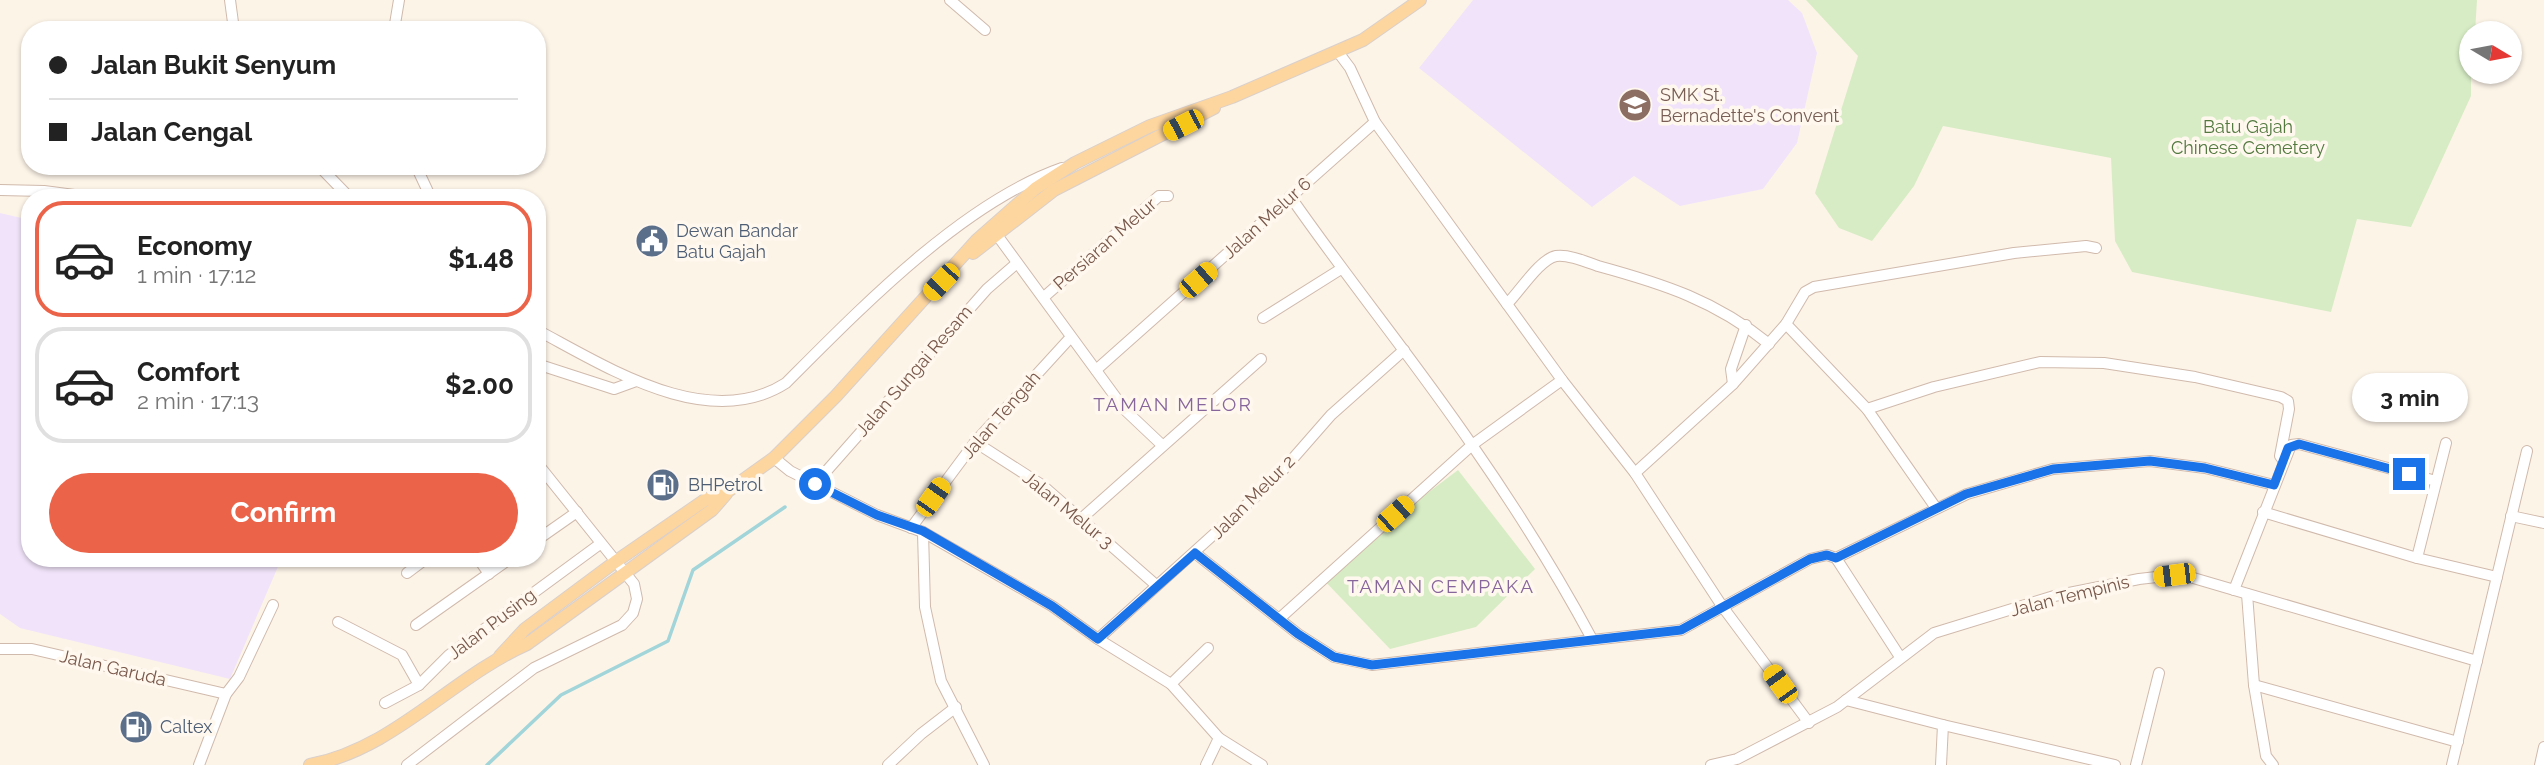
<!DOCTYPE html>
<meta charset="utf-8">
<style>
:root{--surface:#fff;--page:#f2f2f2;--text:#222;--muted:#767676;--line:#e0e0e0;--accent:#eb644a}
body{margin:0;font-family:Raleway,sans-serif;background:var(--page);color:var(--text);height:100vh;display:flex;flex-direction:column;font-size:26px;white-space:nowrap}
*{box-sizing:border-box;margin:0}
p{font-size:23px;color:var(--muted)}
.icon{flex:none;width:38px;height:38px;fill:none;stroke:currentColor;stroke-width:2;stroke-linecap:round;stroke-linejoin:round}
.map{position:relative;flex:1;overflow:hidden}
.panel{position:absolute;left:21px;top:189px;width:525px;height:378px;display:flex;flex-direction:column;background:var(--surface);border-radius:28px;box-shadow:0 2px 5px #0004}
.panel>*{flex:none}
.banner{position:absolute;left:21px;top:21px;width:525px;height:154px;border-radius:28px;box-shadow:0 2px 5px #0004;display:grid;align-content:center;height:154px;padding:0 28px;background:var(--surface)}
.needle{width:46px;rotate:100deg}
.buttons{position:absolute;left:2459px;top:21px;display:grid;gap:14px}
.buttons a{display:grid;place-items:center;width:63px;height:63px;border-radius:50%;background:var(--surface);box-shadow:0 2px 5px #0004;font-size:35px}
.end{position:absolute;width:32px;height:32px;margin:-16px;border:9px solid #1a73e8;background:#fff;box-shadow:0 0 0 4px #fff}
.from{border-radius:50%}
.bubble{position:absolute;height:49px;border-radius:24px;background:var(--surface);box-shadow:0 2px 5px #0004;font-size:23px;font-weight:700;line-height:49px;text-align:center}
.car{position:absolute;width:21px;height:42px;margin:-21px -10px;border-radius:9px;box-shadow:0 0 5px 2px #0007;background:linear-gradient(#f5c518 24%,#345 0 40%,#f5c518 0 76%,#345 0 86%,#f5c518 0)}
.banner b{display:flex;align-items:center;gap:24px;height:66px;font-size:26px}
.banner b+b{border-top:2px solid var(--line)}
.banner i{width:18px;height:18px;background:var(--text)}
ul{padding:12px 0 0;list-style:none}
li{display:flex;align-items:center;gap:21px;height:116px;margin:0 14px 10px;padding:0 14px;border:4px solid var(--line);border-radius:28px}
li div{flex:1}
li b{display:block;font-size:26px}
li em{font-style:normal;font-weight:700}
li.selected{border-color:var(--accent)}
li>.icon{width:63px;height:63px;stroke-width:1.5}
.primary-button{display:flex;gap:14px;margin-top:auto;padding:14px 28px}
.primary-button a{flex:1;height:80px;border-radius:42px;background:var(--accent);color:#fff;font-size:28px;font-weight:700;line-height:80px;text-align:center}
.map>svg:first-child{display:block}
.education{fill:#f1e4fa}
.green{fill:#d7ecc5}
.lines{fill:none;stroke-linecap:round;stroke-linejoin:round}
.stream{stroke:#a1d5da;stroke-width:3.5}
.minor-casing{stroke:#d0baac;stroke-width:12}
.major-casing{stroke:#d9d0cc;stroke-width:14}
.minor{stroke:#fff;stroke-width:10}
.major{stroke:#fdd59f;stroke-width:12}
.route{stroke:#1a73e8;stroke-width:9}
.labels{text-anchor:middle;stroke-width:7;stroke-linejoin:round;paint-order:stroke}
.education-label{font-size:18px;fill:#785e54;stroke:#fff8ef;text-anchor:start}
.park-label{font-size:18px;fill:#53793f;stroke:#fff8ef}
.street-label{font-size:18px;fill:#79584a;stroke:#fff8ef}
.service-label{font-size:18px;fill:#4e5e75;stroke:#fff8ef;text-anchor:start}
.neighbourhood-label{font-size:19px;letter-spacing:2px;fill:#87669c;stroke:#fff8ef}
</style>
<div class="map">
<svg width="2544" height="765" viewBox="0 0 2544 765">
<rect width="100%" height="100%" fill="#fdf4e8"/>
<g class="education">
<path d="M 1473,0 L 1788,0 L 1802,13 L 1817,53 L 1797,143 L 1763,189 L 1680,206 L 1634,176 L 1592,207 L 1419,68 Z"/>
<path d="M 0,213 L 30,220 L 30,558 L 271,558 L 280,562 L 230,679 L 20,628 L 0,614 Z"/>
</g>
<g class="green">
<path d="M 1806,0 L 2477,0 L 2475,33 L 2471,33 L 2471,96 L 2411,227 L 2357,219 L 2331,312 L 2132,272 L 2115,241 L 2111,158 L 1943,126 L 1914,186 L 1872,241 L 1839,228 L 1815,193 L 1858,56 Z"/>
<path d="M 1458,470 L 1535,569 L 1476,627 L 1390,649 L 1319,575 Z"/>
</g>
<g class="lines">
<path class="stream" d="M 487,765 L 561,695 L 668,641 L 693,570 L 785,507"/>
<defs>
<g id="minor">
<path d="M 230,0 L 234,30"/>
<path d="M 950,0 L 985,30"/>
<path d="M 394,30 L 399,0"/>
<path d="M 1338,52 L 1350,68 L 1375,122 L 1562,380 L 1635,473 L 1722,606 L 1809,723"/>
<path d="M 319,166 L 350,198"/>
<path d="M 416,166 L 431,198"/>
<path d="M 0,190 L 44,191 L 97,198"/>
<path d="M 1290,196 C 1349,281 1414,360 1472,445 C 1515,507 1556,572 1592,639"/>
<path d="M 997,235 L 1125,410 L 1162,445"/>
<path d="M 1044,297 L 1159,196 L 1168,196"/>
<path d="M 1507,304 C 1520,291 1540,259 1556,256 C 1568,254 1587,262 1598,266 C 1664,284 1716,301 1769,344"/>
<path d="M 1263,318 L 1341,269"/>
<path d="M 1786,324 L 1805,292 L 1814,287 L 2014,253 L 2086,246 L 2096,248"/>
<path d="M 537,330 C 607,367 708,433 786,383 C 860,309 962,203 1062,168"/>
<path d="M 537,364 L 614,389 L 636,381"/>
<path d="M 1096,370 L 1375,122"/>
<path d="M 1733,384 L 1731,369 L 1746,325"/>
<path d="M 1867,409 L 1934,387 L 2040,362 L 2104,363 L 2195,377 L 2281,397 L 2288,401 L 2289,409 L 2280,456 L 2283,460"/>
<path d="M 975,442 L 1042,485 L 1156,585"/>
<path d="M 774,458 L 790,471 L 877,515 L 923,532 L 1052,606 L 1098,639 L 1171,684 L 1219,738 L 1262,765"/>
<path d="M 1635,473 L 1733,384 L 1786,324 L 1867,409 L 1936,508"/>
<path d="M 815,484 L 987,289 L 1017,263"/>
<path d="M 2263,512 L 2417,558 L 2497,577"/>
<path d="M 2511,516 L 2544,523"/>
<path d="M 1082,518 L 1261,359"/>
<path d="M 911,528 L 975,442 L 1070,338"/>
<path d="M 923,532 L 925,607 L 941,681 L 984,765"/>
<path d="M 537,540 L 577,512"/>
<path d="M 1195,553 L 1298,634 L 1334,657 L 1372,665 L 1681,630 L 1810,559 L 1827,555 L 1836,558 L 1967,494 L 2053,469 L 2150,461 L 2205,468 L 2274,485"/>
<path d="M 478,558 L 489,574"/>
<path d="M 1836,558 L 1900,657"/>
<path d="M 2417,558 L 2446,443"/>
<path d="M 407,573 L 427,558"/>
<path d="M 2234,590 L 2291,445 L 2299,444 L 2436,481"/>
<path d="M 2247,594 L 2254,685 L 2266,756 L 2273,765"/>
<path d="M 1279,619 L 1472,445 L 1562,380"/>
<path d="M 338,622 L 402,655 L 419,685"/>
<path d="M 416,625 L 511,558"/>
<path d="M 1098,639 L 1275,479 L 1331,415 L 1404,350"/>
<path d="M 0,649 L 32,649 L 226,694"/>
<path d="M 1171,684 L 1208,648"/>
<path d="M 2254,685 L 2458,742"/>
<path d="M 1846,700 L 1943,725 L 1941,765"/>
<path d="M 385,703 L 419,685 L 449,655 L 600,544"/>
<path d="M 1943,725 L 2115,765"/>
<path d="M 199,765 L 226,694 L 239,677 L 273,605"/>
<path d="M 407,765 L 534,668 L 622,625 L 633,613 L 637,599 L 634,584 L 537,463"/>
<path d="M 888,765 L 921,734 L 956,707"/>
<path d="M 1206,765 L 1219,738"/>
<path d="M 1711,765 L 1737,759 L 1837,707 L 1934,633 L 2054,596 L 2139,579 L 2174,575 L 2190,577 L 2477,661"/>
<path d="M 2136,765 L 2159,673"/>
<path d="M 2452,765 L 2527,451"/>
<path d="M 2540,765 L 2544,747"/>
</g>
<g id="major">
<path d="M 973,253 L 1054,190 L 1214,108"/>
<path d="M 500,656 L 525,629 L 615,562 L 705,500 L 728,491 L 774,458 L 836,396 L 977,240 L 1036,188 L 1075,163 L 1150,126 L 1232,97 L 1363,40 L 1420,0"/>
<path d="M 310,765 C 394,749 451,678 527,644 L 712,510 L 726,494"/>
</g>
</defs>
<use href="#minor" class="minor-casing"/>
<use href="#major" class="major-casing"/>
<use href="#minor" class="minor"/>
<use href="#major" class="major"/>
</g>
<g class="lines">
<path class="route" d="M 815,484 L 877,515 L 923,531 L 1052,606 L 1098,639 L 1195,553 L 1298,634 L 1334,657 L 1372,665 L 1681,630 L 1810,559 L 1827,555 L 1836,558 L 1966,494 L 2053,469 L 2150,461 L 2205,468 L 2274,485 L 2288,448 L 2299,444 L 2409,474"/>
</g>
<defs>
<symbol id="school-disc" viewBox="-11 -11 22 22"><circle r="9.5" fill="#8d6e63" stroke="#fff8ef"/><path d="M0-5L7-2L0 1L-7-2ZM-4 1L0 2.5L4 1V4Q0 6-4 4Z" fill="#fff"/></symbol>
<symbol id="civic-disc" viewBox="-11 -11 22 22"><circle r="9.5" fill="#5c6f8a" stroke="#fff8ef"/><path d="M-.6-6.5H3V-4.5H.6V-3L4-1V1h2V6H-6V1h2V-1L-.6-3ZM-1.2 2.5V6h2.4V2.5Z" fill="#fff"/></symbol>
<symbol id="fuel-disc" viewBox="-11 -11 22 22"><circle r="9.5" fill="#5c6f8a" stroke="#fff8ef"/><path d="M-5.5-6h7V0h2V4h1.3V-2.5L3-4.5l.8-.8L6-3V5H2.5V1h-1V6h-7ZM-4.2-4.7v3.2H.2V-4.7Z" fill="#fff"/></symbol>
</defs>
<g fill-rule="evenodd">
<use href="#school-disc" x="1616" y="86" width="38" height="38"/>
<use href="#civic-disc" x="633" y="222" width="38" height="38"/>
<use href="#fuel-disc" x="644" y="466" width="38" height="38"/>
<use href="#fuel-disc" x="117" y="708" width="38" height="38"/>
</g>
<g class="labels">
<g class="education-label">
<text x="1660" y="101">SMK St.<tspan x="1660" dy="21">Bernadette's Convent</tspan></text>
</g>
<g class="park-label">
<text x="2248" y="133">Batu Gajah<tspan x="2248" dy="21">Chinese Cemetery</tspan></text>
</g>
<g class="street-label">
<text transform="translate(1267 218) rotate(-42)" y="6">Jalan Melur 6</text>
<text transform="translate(1105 244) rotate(-41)" y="6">Persiaran Melur</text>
<text transform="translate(914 371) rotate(-49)" y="6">Jalan Sungai Resam</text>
<text transform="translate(1001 415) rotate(-49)" y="6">Jalan Tengah</text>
<text transform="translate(1253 497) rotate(-45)" y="6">Jalan Melur 2</text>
<text transform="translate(1068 510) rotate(39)" y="6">Jalan Melur 3</text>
<text transform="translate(2070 596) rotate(-14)" y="6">Jalan Tempinis</text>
<text transform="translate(492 624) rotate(-37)" y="6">Jalan Pusing</text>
<text transform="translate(113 668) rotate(13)" y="6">Jalan Garuda</text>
</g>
<g class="service-label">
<text x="676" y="237">Dewan Bandar<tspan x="676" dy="21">Batu Gajah</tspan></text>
<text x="688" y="491">BHPetrol</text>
<text x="160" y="733">Caltex</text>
</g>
<g class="neighbourhood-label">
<text x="1173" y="411">TAMAN MELOR</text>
<text x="1441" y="593">TAMAN CEMPAKA</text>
</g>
</g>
</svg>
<div class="buttons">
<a><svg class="needle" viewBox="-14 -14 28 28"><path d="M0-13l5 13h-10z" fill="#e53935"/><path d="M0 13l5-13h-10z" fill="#767676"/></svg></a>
</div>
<i class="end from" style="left:815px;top:484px"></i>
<i class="end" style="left:2409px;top:474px"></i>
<div class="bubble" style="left:2352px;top:373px;width:116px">3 min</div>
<i class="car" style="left:1183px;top:125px;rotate:243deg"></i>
<i class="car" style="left:1198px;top:280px;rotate:49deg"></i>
<i class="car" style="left:941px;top:282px;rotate:223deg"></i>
<i class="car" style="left:933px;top:497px;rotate:35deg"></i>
<i class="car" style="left:1395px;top:514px;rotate:48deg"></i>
<i class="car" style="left:2174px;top:575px;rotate:263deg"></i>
<i class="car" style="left:1780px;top:684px;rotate:324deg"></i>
<div class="banner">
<b><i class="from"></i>Jalan Bukit Senyum</b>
<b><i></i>Jalan Cengal</b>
</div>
<section class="panel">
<ul>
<li class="selected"><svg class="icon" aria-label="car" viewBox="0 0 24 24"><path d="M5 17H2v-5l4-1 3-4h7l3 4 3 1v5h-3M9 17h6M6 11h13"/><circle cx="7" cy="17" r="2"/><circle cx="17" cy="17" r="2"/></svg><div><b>Economy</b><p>1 min · 17:12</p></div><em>$1.48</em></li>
<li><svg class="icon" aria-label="car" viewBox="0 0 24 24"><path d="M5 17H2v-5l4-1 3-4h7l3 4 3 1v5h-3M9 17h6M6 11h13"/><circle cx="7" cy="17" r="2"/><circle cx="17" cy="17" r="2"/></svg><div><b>Comfort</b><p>2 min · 17:13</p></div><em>$2.00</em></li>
</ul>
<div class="primary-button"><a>Confirm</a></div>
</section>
</div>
